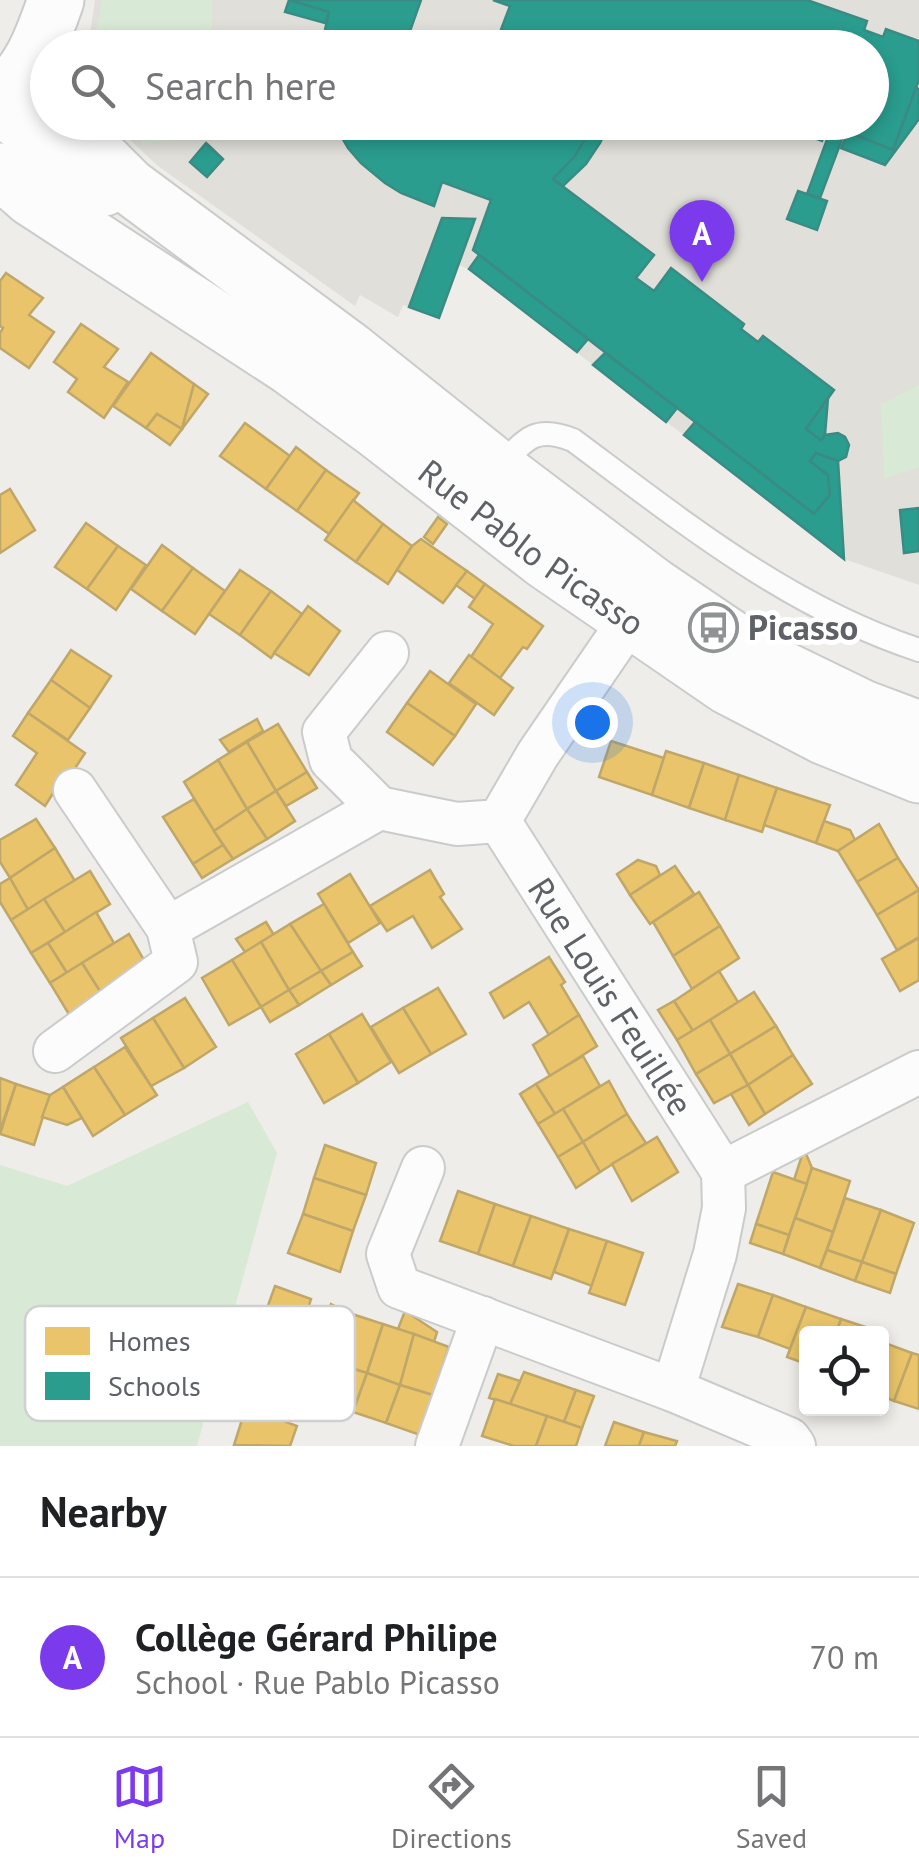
<!DOCTYPE html>
<meta charset="utf-8">
<style>
:root{--surface:#fff;--page:#f2f2f2;--text:#202124;--muted:#757577;--line:#e0e0e0;--accent:#7c3aed}
body{margin:0;font-family:"PT Sans",sans-serif;background:var(--page);color:var(--text)}
.controls{position:absolute;right:30px;bottom:30px;display:grid;overflow:hidden;border-radius:10px;box-shadow:0 5px 15px #0003}
.controls button{width:90px;height:90px;display:grid;place-items:center;padding:0;border:0;border-bottom:2px solid var(--line);background:var(--surface);color:var(--text);font:50px sans-serif}
.you{position:absolute;left:592px;top:722px;width:35px;height:35px;margin:-25px;border:8px solid #fff;border-radius:50%;background:#1a73e8;box-shadow:0 0 0 15px #1a73e833}
.badge{display:grid;place-items:center;width:65px;height:65px;border-radius:50%;background:var(--accent);color:#fff;font-size:32px;font-weight:700}
.pin{position:absolute;translate:-50% -82px;filter:drop-shadow(0 2px 5px #0008)}
.pin::after{content:'';position:absolute;top:52px;width:35px;height:30px;background:inherit;clip-path:polygon(0 0,100% 0,50% 100%)}
.list{margin:0;padding:0;list-style:none}
h2{display:flex;justify-content:space-between;align-items:center;height:130px;margin:0;padding:0 40px;font-size:42px}
h2 small{font-size:32px;font-weight:400;color:var(--muted)}
.list li{display:grid;grid-template-columns:65px 1fr auto;gap:30px;align-items:center;box-sizing:border-box;height:160px;padding:0 40px;border-top:2px solid var(--line)}
.list b{display:block;font-size:38px;white-space:nowrap}
.list p{margin:0;font-size:32px;white-space:nowrap;color:var(--muted)}
.list em{font-size:32px;font-style:normal;color:var(--muted)}
.icon{flex:none;width:55px;height:55px;fill:none;stroke:currentColor;stroke-width:2;stroke-linecap:round;stroke-linejoin:round}
.map{position:relative;flex:none;width:919px;height:1446px;overflow:hidden}
.search{position:absolute;background:var(--surface);box-shadow:0 5px 15px #0003;left:30px;right:30px;top:30px;height:110px;display:flex;align-items:center;gap:25px;box-sizing:border-box;padding:0 35px;border-radius:55px;color:var(--muted);font-size:38px}
.sheet{height:290px;background:var(--surface)}
nav{display:flex;justify-content:space-around;align-items:center;box-sizing:border-box;height:140px;border-top:2px solid var(--line);background:var(--surface);font-size:28px;color:var(--muted)}
nav a{display:grid;justify-items:center;gap:5px}
nav .on{color:var(--accent)}
.map>svg:first-child{display:block}
</style>
<div class="map">
<svg width="919" height="1446" viewBox="0 0 919 1446">
<rect width="100%" height="100%" fill="#eeede9"/>
<polygon fill="#e1dfd9" points="95,0 919,0 919,585 844,559 469,269 458,265 439,318 403,305 398,317 360,295 355,306 158,166 112,123 872,122 872,48 88,48"/>
<g fill="#d8e9d5">
<polygon points="102,0 212,0 212,47 94,47"/>
<polygon points="127,123 212,123 212,135 144,144"/>
<polygon points="919,385 919,467 884,479 881,404"/>
<polygon points="248,1102 277,1153 197,1446 0,1446 0,1165 67,1186"/>
</g>
<g fill="#e9c46a" stroke="#bfa769" stroke-width="2.5">
<polygon points="6,273 43,298 29,315 54,332 29,368 0,348 0,333 3,328 0,326 0,281"/>
<polygon points="81,324 118,349 104,367 128,382 104,418 68,392 77,379 54,362"/>
<polygon points="151,353 194,384 182,429 157,414 146,428 113,406"/>
<polygon points="194,384 208,394 182,429"/>
<polygon points="157,414 182,429 170,445 146,428"/>
<polygon points="245,423 290,456 266,489 220,456"/>
<polygon points="296,447 326,470 297,511 266,489"/>
<polygon points="326,470 359,493 329,534 297,511"/>
<polygon points="10,489 35,530 0,553 0,495"/>
<polygon points="353,500 383,524 356,562 325,540"/>
<polygon points="438,517 447,524 433,544 424,537"/>
<polygon points="86,523 118,546 87,589 55,567"/>
<polygon points="383,524 412,546 388,584 356,562"/>
<polygon points="421,539 467,571 443,603 397,570 412,546"/>
<polygon points="162,545 193,568 162,611 131,589"/>
<polygon points="118,546 146,565 116,610 87,589"/>
<polygon points="193,568 225,591 195,634 162,611"/>
<polygon points="240,570 271,591 240,635 209,614"/>
<polygon points="467,571 485,584 475,599 456,585"/>
<polygon points="485,584 543,626 527,649 523,647 500,678 471,657 493,624 469,607"/>
<polygon points="271,591 302,614 271,658 240,635"/>
<polygon points="308,606 340,631 309,675 274,653"/>
<polygon points="71,650 111,676 90,708 51,680"/>
<polygon points="469,655 513,688 494,715 449,683"/>
<polygon points="430,671 476,704 455,736 407,703"/>
<polygon points="51,680 90,708 68,740 28,713"/>
<polygon points="407,703 455,736 433,765 387,732"/>
<polygon points="28,713 85,753 70,776 66,773 45,806 16,785 37,753 13,736"/>
<polygon points="257,719 263,731 229,752 220,740"/>
<polygon points="278,724 307,772 276,791 247,742"/>
<polygon points="611,741 664,758 652,795 599,777"/>
<polygon points="247,742 276,791 247,809 218,760"/>
<polygon points="666,751 704,763 689,808 652,795"/>
<polygon points="218,760 247,809 214,831 184,782"/>
<polygon points="704,763 739,775 725,820 689,808"/>
<polygon points="307,772 317,788 286,806 276,791"/>
<polygon points="739,775 777,788 762,832 725,820"/>
<polygon points="777,788 830,805 816,843 764,825"/>
<polygon points="276,791 295,821 267,839 247,809"/>
<polygon points="194,799 223,845 193,864 163,817"/>
<polygon points="247,809 267,839 233,859 214,831"/>
<polygon points="36,819 55,848 10,878 0,862 0,840"/>
<polygon points="824,821 850,830 855,840 838,851 816,843"/>
<polygon points="879,824 898,858 857,882 838,851"/>
<polygon points="223,845 233,859 202,878 193,864"/>
<polygon points="55,848 75,881 28,910 10,878"/>
<polygon points="898,858 919,890 877,915 857,882"/>
<polygon points="638,860 656,866 660,875 630,895 617,874"/>
<polygon points="675,866 694,894 650,924 630,895"/>
<polygon points="430,870 444,894 440,897 462,929 432,948 413,916 387,931 370,906"/>
<polygon points="90,871 110,904 65,932 44,899"/>
<polygon points="350,874 380,923 348,943 318,894"/>
<polygon points="10,878 28,910 11,920 0,902 0,884"/>
<polygon points="919,890 919,937 897,950 877,915"/>
<polygon points="699,892 720,926 673,956 653,922"/>
<polygon points="44,899 65,932 31,953 11,920"/>
<polygon points="324,904 353,952 321,971 290,924"/>
<polygon points="96,912 114,943 67,973 48,943"/>
<polygon points="266,922 274,935 245,952 236,939"/>
<polygon points="290,924 321,971 289,990 261,942"/>
<polygon points="720,926 739,958 692,989 673,956"/>
<polygon points="129,934 148,967 103,996 82,963"/>
<polygon points="919,938 919,980 900,991 882,959"/>
<polygon points="261,942 289,990 261,1007 232,960"/>
<polygon points="48,943 67,973 50,983 31,953"/>
<polygon points="353,952 362,966 331,985 321,971"/>
<polygon points="549,957 565,982 561,985 579,1015 549,1035 529,1002 504,1018 490,993"/>
<polygon points="232,960 261,1007 229,1025 202,978"/>
<polygon points="82,963 103,996 70,1016 50,983"/>
<polygon points="321,971 331,985 299,1005 289,990"/>
<polygon points="719,971 738,1002 693,1031 674,1001"/>
<polygon points="438,988 466,1034 431,1054 403,1008"/>
<polygon points="289,990 299,1005 270,1022 261,1007"/>
<polygon points="754,992 776,1026 730,1054 710,1020"/>
<polygon points="185,998 216,1047 184,1068 153,1018"/>
<polygon points="674,1001 693,1031 677,1040 658,1010"/>
<polygon points="403,1008 431,1054 399,1073 371,1027"/>
<polygon points="362,1014 391,1062 358,1083 329,1034"/>
<polygon points="579,1015 597,1046 550,1076 533,1045"/>
<polygon points="153,1018 184,1068 151,1086 121,1038"/>
<polygon points="710,1020 730,1054 696,1074 677,1040"/>
<polygon points="776,1026 793,1055 748,1085 730,1054"/>
<polygon points="329,1034 358,1083 324,1103 296,1054"/>
<polygon points="125,1047 157,1095 125,1115 94,1067"/>
<polygon points="730,1054 748,1085 714,1103 696,1074"/>
<polygon points="793,1055 812,1084 765,1114 748,1085"/>
<polygon points="583,1056 600,1086 555,1114 536,1084"/>
<polygon points="94,1067 125,1115 93,1136 63,1087"/>
<polygon points="0,1078 16,1084 0,1131"/>
<polygon points="609,1081 627,1114 583,1142 563,1109"/>
<polygon points="16,1084 50,1095 34,1145 0,1134"/>
<polygon points="536,1084 555,1114 538,1124 520,1094"/>
<polygon points="748,1085 765,1114 749,1125 731,1094"/>
<polygon points="63,1087 82,1118 67,1125 42,1117 50,1095"/>
<polygon points="563,1109 583,1142 558,1157 538,1124"/>
<polygon points="627,1114 646,1143 600,1172 583,1142"/>
<polygon points="657,1137 678,1172 632,1201 612,1164"/>
<polygon points="583,1142 600,1172 576,1188 558,1157"/>
<polygon points="325,1145 376,1163 366,1195 314,1178"/>
<polygon points="804,1149 812,1168 807,1184 794,1180"/>
<polygon points="812,1168 850,1181 833,1232 795,1218"/>
<polygon points="773,1172 807,1184 789,1235 756,1224"/>
<polygon points="314,1178 366,1195 353,1231 303,1214"/>
<polygon points="458,1191 495,1204 478,1254 440,1241"/>
<polygon points="845,1198 881,1210 862,1262 827,1250"/>
<polygon points="495,1204 531,1216 513,1266 478,1254"/>
<polygon points="881,1210 914,1223 896,1274 862,1262"/>
<polygon points="303,1214 353,1231 340,1272 288,1253"/>
<polygon points="531,1216 569,1229 551,1279 513,1266"/>
<polygon points="795,1218 833,1232 820,1268 783,1254"/>
<polygon points="756,1224 789,1235 783,1254 750,1243"/>
<polygon points="569,1229 607,1241 592,1286 554,1272"/>
<polygon points="607,1241 643,1253 625,1305 589,1293"/>
<polygon points="827,1250 862,1262 855,1281 820,1268"/>
<polygon points="862,1262 896,1274 890,1293 855,1281"/>
<polygon points="738,1284 773,1295 758,1337 722,1327"/>
<polygon points="275,1286 311,1299 296,1348 257,1336"/>
<polygon points="773,1295 806,1307 790,1349 758,1337"/>
<polygon points="331,1304 346,1312 340,1329 324,1323"/>
<polygon points="806,1307 841,1319 836,1334 806,1334 806,1364 787,1357"/>
<polygon points="405,1311 437,1332 434,1342 398,1329"/>
<polygon points="346,1312 383,1324 367,1373 328,1361"/>
<polygon points="841,1319 881,1332 880,1334 836,1334"/>
<polygon points="383,1324 414,1334 400,1385 367,1373"/>
<polygon points="414,1334 449,1347 433,1395 400,1385"/>
<polygon points="882,1342 912,1353 894,1401 882,1396"/>
<polygon points="912,1353 919,1355 919,1409 894,1401"/>
<polygon points="328,1361 367,1373 353,1412 316,1399"/>
<polygon points="524,1372 576,1390 564,1422 510,1404"/>
<polygon points="367,1373 400,1385 386,1423 353,1412"/>
<polygon points="498,1374 520,1381 510,1404 489,1398"/>
<polygon points="400,1385 433,1395 420,1435 386,1423"/>
<polygon points="576,1390 594,1396 582,1428 564,1422"/>
<polygon points="495,1399 547,1416 536,1446 514,1446 482,1436"/>
<polygon points="246,1407 297,1426 290,1446 234,1445"/>
<polygon points="547,1416 582,1428 576,1446 536,1446"/>
<polygon points="614,1422 644,1432 639,1446 605,1446"/>
<polygon points="644,1432 677,1441 675,1446 639,1446"/>
</g>
<g fill="#2a9d8f" stroke="#3a8b83" stroke-width="2.5">
<polygon points="289,0 421,0 404,48 321,48 329,12"/>
<polygon points="289,0 329,12 325,23 285,12"/>
<polygon points="493,0 807,0 867,21 864,30 883,37 886,29 919,41 919,80 893,150 848,132 851,122 872,122 872,48 626,48 620,45 619,48 494,48 510,6"/>
<polygon points="916,88 919,89 919,119 885,165 841,148 848,132 893,150"/>
<polygon points="333,122 462,122 462,133 466,122 595,122 575,156 553,179 654,255 636,278 654,291 671,268 744,324 741,329 758,342 763,336 834,390 806,429 821,440 825,435 838,433 845,437 849,445 846,457 838,461 816,453 810,461 828,475 830,495 814,514 473,250 491,200 442,182 434,206 401,193 385,183 361,163 348,148"/>
<polygon points="595,122 610,122 600,143 586,164 563,186 553,179 575,156"/>
<polygon points="771,122 818,122 827,126 822,141"/>
<polygon points="828,122 851,122 848,132 845,131 820,198 807,194 832,126 827,126"/>
<polygon points="206,143 223,159 207,177 190,162"/>
<polygon points="798,191 827,201 817,230 787,219"/>
<polygon points="442,218 475,219 439,318 409,307"/>
<polygon points="479,255 588,339 577,352 469,269"/>
<polygon points="605,353 677,408 666,422 593,365"/>
<polygon points="828,398 825,435 821,440 806,429"/>
<polygon points="695,422 814,514 830,495 828,475 810,461 816,453 838,461 844,559 684,435"/>
<polygon points="919,508 919,551 904,553 900,510"/>
</g>
<g fill="none" stroke-linecap="round" stroke-linejoin="round">
<defs>
<path id="service" d="M499 469C524 441 533 424 573 440 682 521 788 607 919 650"/>
<g id="minor">
<polyline points="379,808 331,760 324,732 387,653"/>
<path id="s1" d="M499 821 723 1172 724 1208 715 1254 673 1390 789 1439 794 1446"/>
<polyline points="168,928 379,808 457,824 499,821 538,754 647,595"/>
<polyline points="55,1051 176,962 168,928 75,790"/>
<polyline points="423,1168 388,1254 399,1287 673,1390"/>
<polyline points="723,1172 919,1072"/>
<polyline points="437,1446 483,1318"/>
</g>
<g id="tertiary">
<path d="M0 95C31 74 44 34 56 0"/>
<path d="M0 108C37 131 68 163 104 188"/>
<polyline points="78,122 92,149 129,186 350,350 499,469 654,586 762,659 863,708 919,729"/>
<path id="s2" d="M0 171 31 198 290 367 376 430 545 561 727 686 825 737 919 775"/>
</g>
</defs>
<use href="#service" stroke="#cacbcb" stroke-width="26"/>
<use href="#minor" stroke="#cacbcb" stroke-width="46"/>
<use href="#tertiary" stroke="#cacbcb" stroke-width="59"/>
<use href="#service" stroke="#fcfcfc" stroke-width="22"/>
<use href="#minor" stroke="#fcfcfc" stroke-width="42"/>
<use href="#tertiary" stroke="#fcfcfc" stroke-width="55"/>
</g>
<defs>
<symbol id="bus-ring" viewBox="-11 -11 22 22"><circle r="9.5" fill="#fff" stroke="#909394" stroke-width="1.5"/><path d="M-5-6H5V4H4V6H2V4H-2V6H-4V4H-5ZM-3.5-4V0h7V-4ZM-3.5 1.2v1.5H-2V1.2ZM2 1.2v1.5H3.5V1.2Z" fill="#909394"/></symbol>
</defs>
<g fill-rule="evenodd">
<use href="#bus-ring" x="686" y="600" width="55" height="55"/>
</g>
<g text-anchor="middle" dominant-baseline="central" stroke-width="10" stroke-linejoin="round" paint-order="stroke">
<g font-size="35" fill="#5e6267" stroke="#fff">
<text stroke="none"><textPath href="#s2" startOffset="652">Rue Pablo Picasso</textPath></text>
<text stroke="none"><textPath href="#s1" startOffset="208">Rue Louis Feuillée</textPath></text>
</g>
<g font-size="35" font-weight="bold" fill="#5e6267" stroke="#fff" text-anchor="start">
<text x="748" y="627">Picasso</text>
</g>
</g>
<rect x="25" y="1306" width="330" height="115" rx="15" fill="#fff" stroke="#cfd0d1" stroke-width="2.5"/>
<rect x="45" y="1327" width="45" height="28" fill="#e9c46a"/>
<rect x="45" y="1372" width="45" height="28" fill="#2a9d8f"/>
<g font-size="28" fill="#5e6267">
<text x="108" y="1351">Homes</text>
<text x="108" y="1396">Schools</text>
</g>
</svg>
<div class="controls">
<button><svg class="icon" aria-label="locate" viewBox="0 0 24 24"><circle cx="12" cy="12" r="6"/><path d="M12 2v4M12 18v4M2 12h4M18 12h4"/></svg></button>
</div>
<div class="you"></div>
<div class="pin badge" style="left:702px;top:282px">A</div>
<div class="search"><svg class="icon" aria-label="search" viewBox="0 0 24 24"><circle cx="10" cy="10" r="6"/><path d="M15 15l6 6"/></svg>Search here</div>
</div>
<section class="sheet">
<h2>Nearby<small></small></h2>
<ul class="list">
<li><span class="badge">A</span><div><b>Collège Gérard Philipe</b><p>School · Rue Pablo Picasso</p></div><em>70 m</em></li>
</ul>
</section>
<nav>
<a class="on"><svg class="icon" aria-label="map" viewBox="0 0 24 24"><path d="M3 6l6-2 6 2 6-2v14l-6 2-6-2-6 2zM9 4v14M15 6v14"/></svg>Map</a>
<a><svg class="icon" aria-label="directions" viewBox="0 0 24 24"><path d="M12 3l9 9-9 9-9-9zM9 14v-3h6M13 9l2 2-2 2"/></svg>Directions</a>
<a><svg class="icon" aria-label="saved" viewBox="0 0 24 24"><path d="M7 4h10v16l-5-4-5 4z"/></svg>Saved</a>
</nav>
